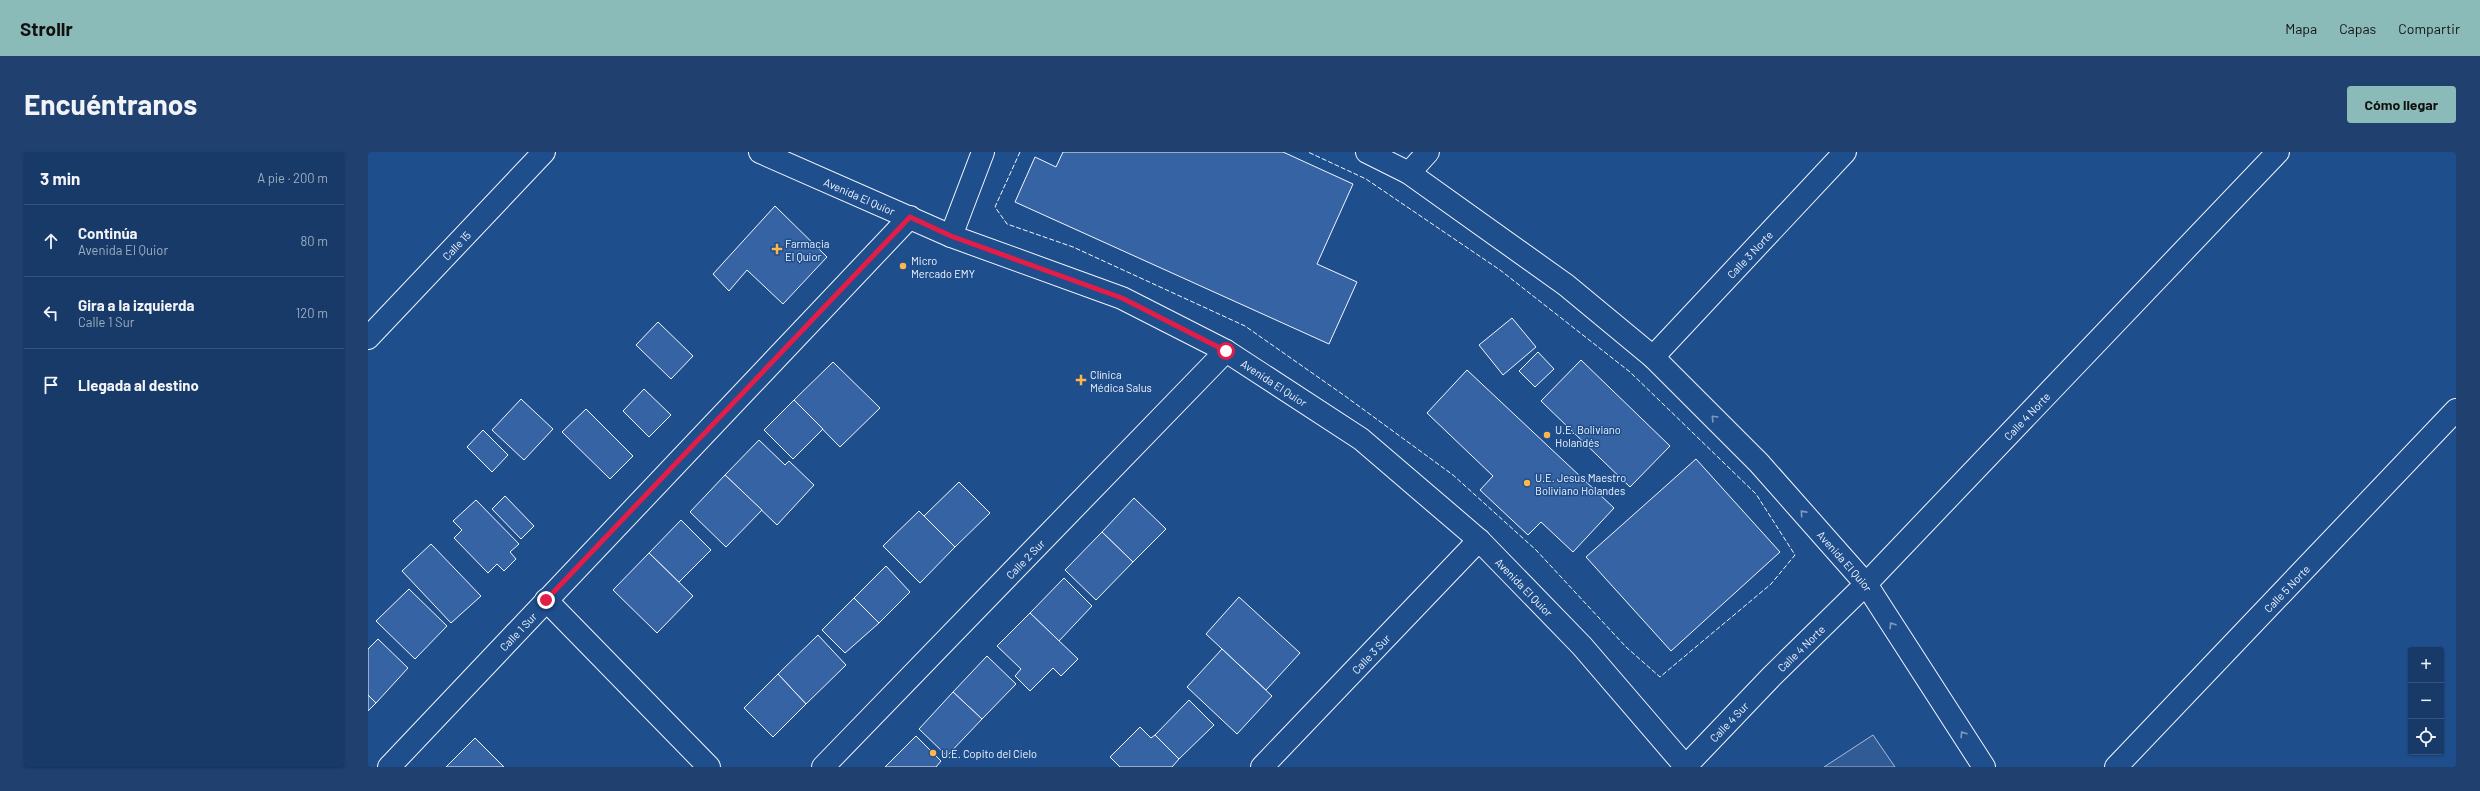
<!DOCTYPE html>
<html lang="es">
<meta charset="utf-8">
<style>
:root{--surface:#173a69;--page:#20416f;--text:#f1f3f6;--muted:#9eadc0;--line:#36547d;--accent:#8bbbb9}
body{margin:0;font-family:Barlow,sans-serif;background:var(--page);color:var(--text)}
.controls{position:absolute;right:12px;bottom:12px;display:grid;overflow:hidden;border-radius:4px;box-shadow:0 1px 3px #0004}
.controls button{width:36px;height:36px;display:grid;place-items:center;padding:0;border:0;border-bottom:1px solid var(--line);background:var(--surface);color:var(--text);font:20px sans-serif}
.stop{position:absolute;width:12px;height:12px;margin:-9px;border:3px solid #e11d48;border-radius:50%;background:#fff}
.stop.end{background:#e11d48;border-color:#fff;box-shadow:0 1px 4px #0008}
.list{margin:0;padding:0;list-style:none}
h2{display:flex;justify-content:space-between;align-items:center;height:52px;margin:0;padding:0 16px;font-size:17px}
h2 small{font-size:13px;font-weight:400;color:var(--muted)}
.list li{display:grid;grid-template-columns:26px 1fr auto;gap:12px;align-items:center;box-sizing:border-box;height:72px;padding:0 16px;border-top:1px solid var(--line)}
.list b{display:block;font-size:15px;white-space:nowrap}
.list p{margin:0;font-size:13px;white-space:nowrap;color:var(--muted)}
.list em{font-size:13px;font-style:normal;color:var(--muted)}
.icon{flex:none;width:22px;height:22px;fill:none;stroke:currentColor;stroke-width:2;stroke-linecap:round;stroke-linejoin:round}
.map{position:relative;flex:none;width:2088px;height:615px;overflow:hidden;border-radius:4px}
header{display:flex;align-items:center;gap:24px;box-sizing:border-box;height:56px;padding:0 20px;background:var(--accent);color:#111}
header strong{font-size:19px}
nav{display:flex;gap:22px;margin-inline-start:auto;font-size:14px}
.intro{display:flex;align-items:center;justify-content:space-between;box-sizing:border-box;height:96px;padding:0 24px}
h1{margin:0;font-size:28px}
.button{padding:10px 18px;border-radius:4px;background:var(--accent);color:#111;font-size:14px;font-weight:700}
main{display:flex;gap:24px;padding:0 24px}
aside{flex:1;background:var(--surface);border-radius:4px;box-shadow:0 1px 3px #0004}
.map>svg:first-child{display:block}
</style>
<header>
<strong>Strollr</strong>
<nav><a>Mapa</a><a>Capas</a><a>Compartir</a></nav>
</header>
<div class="intro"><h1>Encuéntranos</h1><a class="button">Cómo llegar</a></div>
<main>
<aside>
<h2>3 min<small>A pie · 200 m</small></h2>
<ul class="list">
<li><svg class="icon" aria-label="ahead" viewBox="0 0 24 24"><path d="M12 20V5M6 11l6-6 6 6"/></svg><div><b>Continúa</b><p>Avenida El Quior</p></div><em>80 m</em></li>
<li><svg class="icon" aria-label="left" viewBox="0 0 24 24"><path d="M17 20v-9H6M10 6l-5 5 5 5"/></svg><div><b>Gira a la izquierda</b><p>Calle 1 Sur</p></div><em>120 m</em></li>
<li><svg class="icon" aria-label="arrive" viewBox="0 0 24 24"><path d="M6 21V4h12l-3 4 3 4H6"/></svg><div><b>Llegada al destino</b></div></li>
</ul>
</aside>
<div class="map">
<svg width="2088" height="615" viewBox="0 0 2088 615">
<rect width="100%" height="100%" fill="#1f4e8c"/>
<polygon fill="#305b95" stroke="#a8bbd7" points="1505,583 1527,615 1456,615"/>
<g fill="#3563a3" stroke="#f2f6ff">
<polygon points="695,0 915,0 985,32 949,112 989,130 961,192 647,50 667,5 688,15"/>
<polygon points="407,54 459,105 415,152 379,118 361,139 345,122"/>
<polygon points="1144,166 1168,195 1135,223 1111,193"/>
<polygon points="290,170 325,204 303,227 268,193"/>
<polygon points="1170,200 1186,217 1167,235 1151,219"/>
<polygon points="1213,208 1302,294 1262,335 1173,249"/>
<polygon points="465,210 512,256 472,295 426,248"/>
<polygon points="1099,218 1246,356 1205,400 1173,370 1160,383 1112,338 1125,324 1059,261"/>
<polygon points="276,237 303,263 281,285 255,259"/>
<polygon points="153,247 185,277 156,308 124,278"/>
<polygon points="426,248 455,277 425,307 396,278"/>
<polygon points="218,257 265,304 242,327 194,280"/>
<polygon points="115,278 140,303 124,320 99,295"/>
<polygon points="391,288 417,313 421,309 446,333 409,373 357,323"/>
<polygon points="1328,307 1412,400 1303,499 1218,405"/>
<polygon points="357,323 394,358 358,395 322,360"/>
<polygon points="591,330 622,361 587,395 556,364"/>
<polygon points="137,344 166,374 153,387 124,357"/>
<polygon points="766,346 798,377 765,410 734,380"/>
<polygon points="108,348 151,392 142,400 148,407 136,419 129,412 120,421 86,386 94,378 85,369"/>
<polygon points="551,359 587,395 552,431 515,394"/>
<polygon points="313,368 343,398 311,430 281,401"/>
<polygon points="734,380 765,410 728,448 697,418"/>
<polygon points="63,392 113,444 83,471 34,419"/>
<polygon points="281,401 325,444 289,481 245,438"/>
<polygon points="518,414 542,440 511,471 486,446"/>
<polygon points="696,426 724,454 691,489 662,461"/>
<polygon points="41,437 79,474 47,507 8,469"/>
<polygon points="871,445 932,501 898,538 838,482"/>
<polygon points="486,446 511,471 477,501 454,478"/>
<polygon points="662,461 710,507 693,524 685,516 662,539 647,524 653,517 629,494"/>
<polygon points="450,483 478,513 438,552 410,522"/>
<polygon points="10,487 40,516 8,551 0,543 0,497"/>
<polygon points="854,497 904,544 869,582 819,535"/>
<polygon points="619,504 648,532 614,567 585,540"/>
<polygon points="410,522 438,552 405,585 376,556"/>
<polygon points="585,540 614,567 579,604 551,577"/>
<polygon points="0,543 8,551 0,559"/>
<polygon points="821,548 846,573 811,607 787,583"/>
<polygon points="772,575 783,586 787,583 811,607 804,615 752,615 742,605"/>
<polygon points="548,584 573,609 568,615 517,615"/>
<polygon points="107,586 136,615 78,615"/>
</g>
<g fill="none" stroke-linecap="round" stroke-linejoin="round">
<defs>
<g id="street">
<polyline points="1041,21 1060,0"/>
<polyline points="583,84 615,0"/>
<path id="s1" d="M0 186 176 0"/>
<path id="s2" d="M1285 205 1477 0"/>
<polyline points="178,448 341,615"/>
<path id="s3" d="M21 615 542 65"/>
<path id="s4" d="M455 615 858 199"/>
<path id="s5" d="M894 615 1111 388"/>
<path id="s6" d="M1317 615 1404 524 1498 432 1910 0"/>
<path id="s7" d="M1748 615 2088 258"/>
</g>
<g id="secondary">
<path id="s8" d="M392 0 583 84 754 146 858 199 993 287 1111 388 1214 494 1318 615"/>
<path id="s9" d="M999 0 1041 21 1198 133 1285 205 1391 311 1498 432 1616 615"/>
</g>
</defs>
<use href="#street" stroke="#f2f6ff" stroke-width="24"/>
<use href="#secondary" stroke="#f2f6ff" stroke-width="24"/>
<use href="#street" stroke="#1f4e8c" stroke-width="22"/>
<use href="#secondary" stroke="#1f4e8c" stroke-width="22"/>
<polyline stroke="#f2f6ff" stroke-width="1" stroke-dasharray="5 2" stroke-linecap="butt" points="652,0 627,55 639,72 705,95 877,174 977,244 1085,323 1168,398 1258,495 1292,525 1403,432 1427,403 1388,342 1262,220 1132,118 998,27 940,0"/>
</g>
<defs><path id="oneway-chevron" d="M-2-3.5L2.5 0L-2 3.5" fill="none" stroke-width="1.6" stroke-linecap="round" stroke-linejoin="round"/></defs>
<g stroke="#7e9ac0">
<use href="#oneway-chevron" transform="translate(1346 266) rotate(-135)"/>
<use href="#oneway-chevron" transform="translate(1435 361) rotate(-132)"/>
<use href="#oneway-chevron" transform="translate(1524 473) rotate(-123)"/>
<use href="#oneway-chevron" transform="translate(1595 582) rotate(-123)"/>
</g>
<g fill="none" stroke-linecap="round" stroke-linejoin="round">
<polyline stroke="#e11d48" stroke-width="5" points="178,448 542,65 583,84 754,146 858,199"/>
</g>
<g fill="#ffb74d" stroke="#1f4e8c" stroke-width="1.5">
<path d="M407 91h4v4h4v4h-4v4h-4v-4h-4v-4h4z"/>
<circle cx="535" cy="114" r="4"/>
<path d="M711 222h4v4h4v4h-4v4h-4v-4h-4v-4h4z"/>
<circle cx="1179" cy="283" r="4"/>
<circle cx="1159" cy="331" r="4"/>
<circle cx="565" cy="601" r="4"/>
</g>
<g text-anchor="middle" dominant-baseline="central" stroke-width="3" stroke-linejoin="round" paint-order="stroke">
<g font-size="11" fill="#f2f6ff" stroke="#1f4e8c">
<text stroke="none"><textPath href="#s8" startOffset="109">Avenida El Quior</textPath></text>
<text stroke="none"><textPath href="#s1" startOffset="128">Calle 15</textPath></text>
<text stroke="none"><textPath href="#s2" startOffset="141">Calle 3 Norte</textPath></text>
<text stroke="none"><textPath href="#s8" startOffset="565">Avenida El Quior</textPath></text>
<text stroke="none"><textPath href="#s6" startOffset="490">Calle 4 Norte</textPath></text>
<text stroke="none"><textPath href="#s4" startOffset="290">Calle 2 Sur</textPath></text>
<text stroke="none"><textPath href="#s9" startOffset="633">Avenida El Quior</textPath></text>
<text stroke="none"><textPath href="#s8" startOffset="889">Avenida El Quior</textPath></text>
<text stroke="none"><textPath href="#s7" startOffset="247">Calle 5 Norte</textPath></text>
<text stroke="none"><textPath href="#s3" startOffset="187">Calle 1 Sur</textPath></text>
<text stroke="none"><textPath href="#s6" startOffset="166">Calle 4 Norte</textPath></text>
<text stroke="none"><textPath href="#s5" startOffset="157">Calle 3 Sur</textPath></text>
<text stroke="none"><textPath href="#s6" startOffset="63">Calle 4 Sur</textPath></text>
</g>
<g font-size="11" fill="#f2f6ff" stroke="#1f4e8c" text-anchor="start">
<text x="417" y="91">Farmacia<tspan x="417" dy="13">El Quior</tspan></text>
<text x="543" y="108">Micro<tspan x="543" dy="13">Mercado EMY</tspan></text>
<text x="722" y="222">Clínica<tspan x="722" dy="13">Médica Salus</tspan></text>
<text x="1187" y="277">U.E. Boliviano<tspan x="1187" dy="13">Holandés</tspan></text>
<text x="1167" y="325">U.E. Jesus Maestro<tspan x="1167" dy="13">Boliviano Holandes</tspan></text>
<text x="573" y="601">U.E. Copito del Cielo</text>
</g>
</g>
</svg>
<div class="controls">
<button>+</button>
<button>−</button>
<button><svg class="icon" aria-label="locate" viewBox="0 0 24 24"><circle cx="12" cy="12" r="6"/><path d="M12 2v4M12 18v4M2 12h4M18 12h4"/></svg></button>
</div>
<div class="stop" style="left:858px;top:199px"></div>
<div class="stop end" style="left:178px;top:448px"></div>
</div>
</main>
